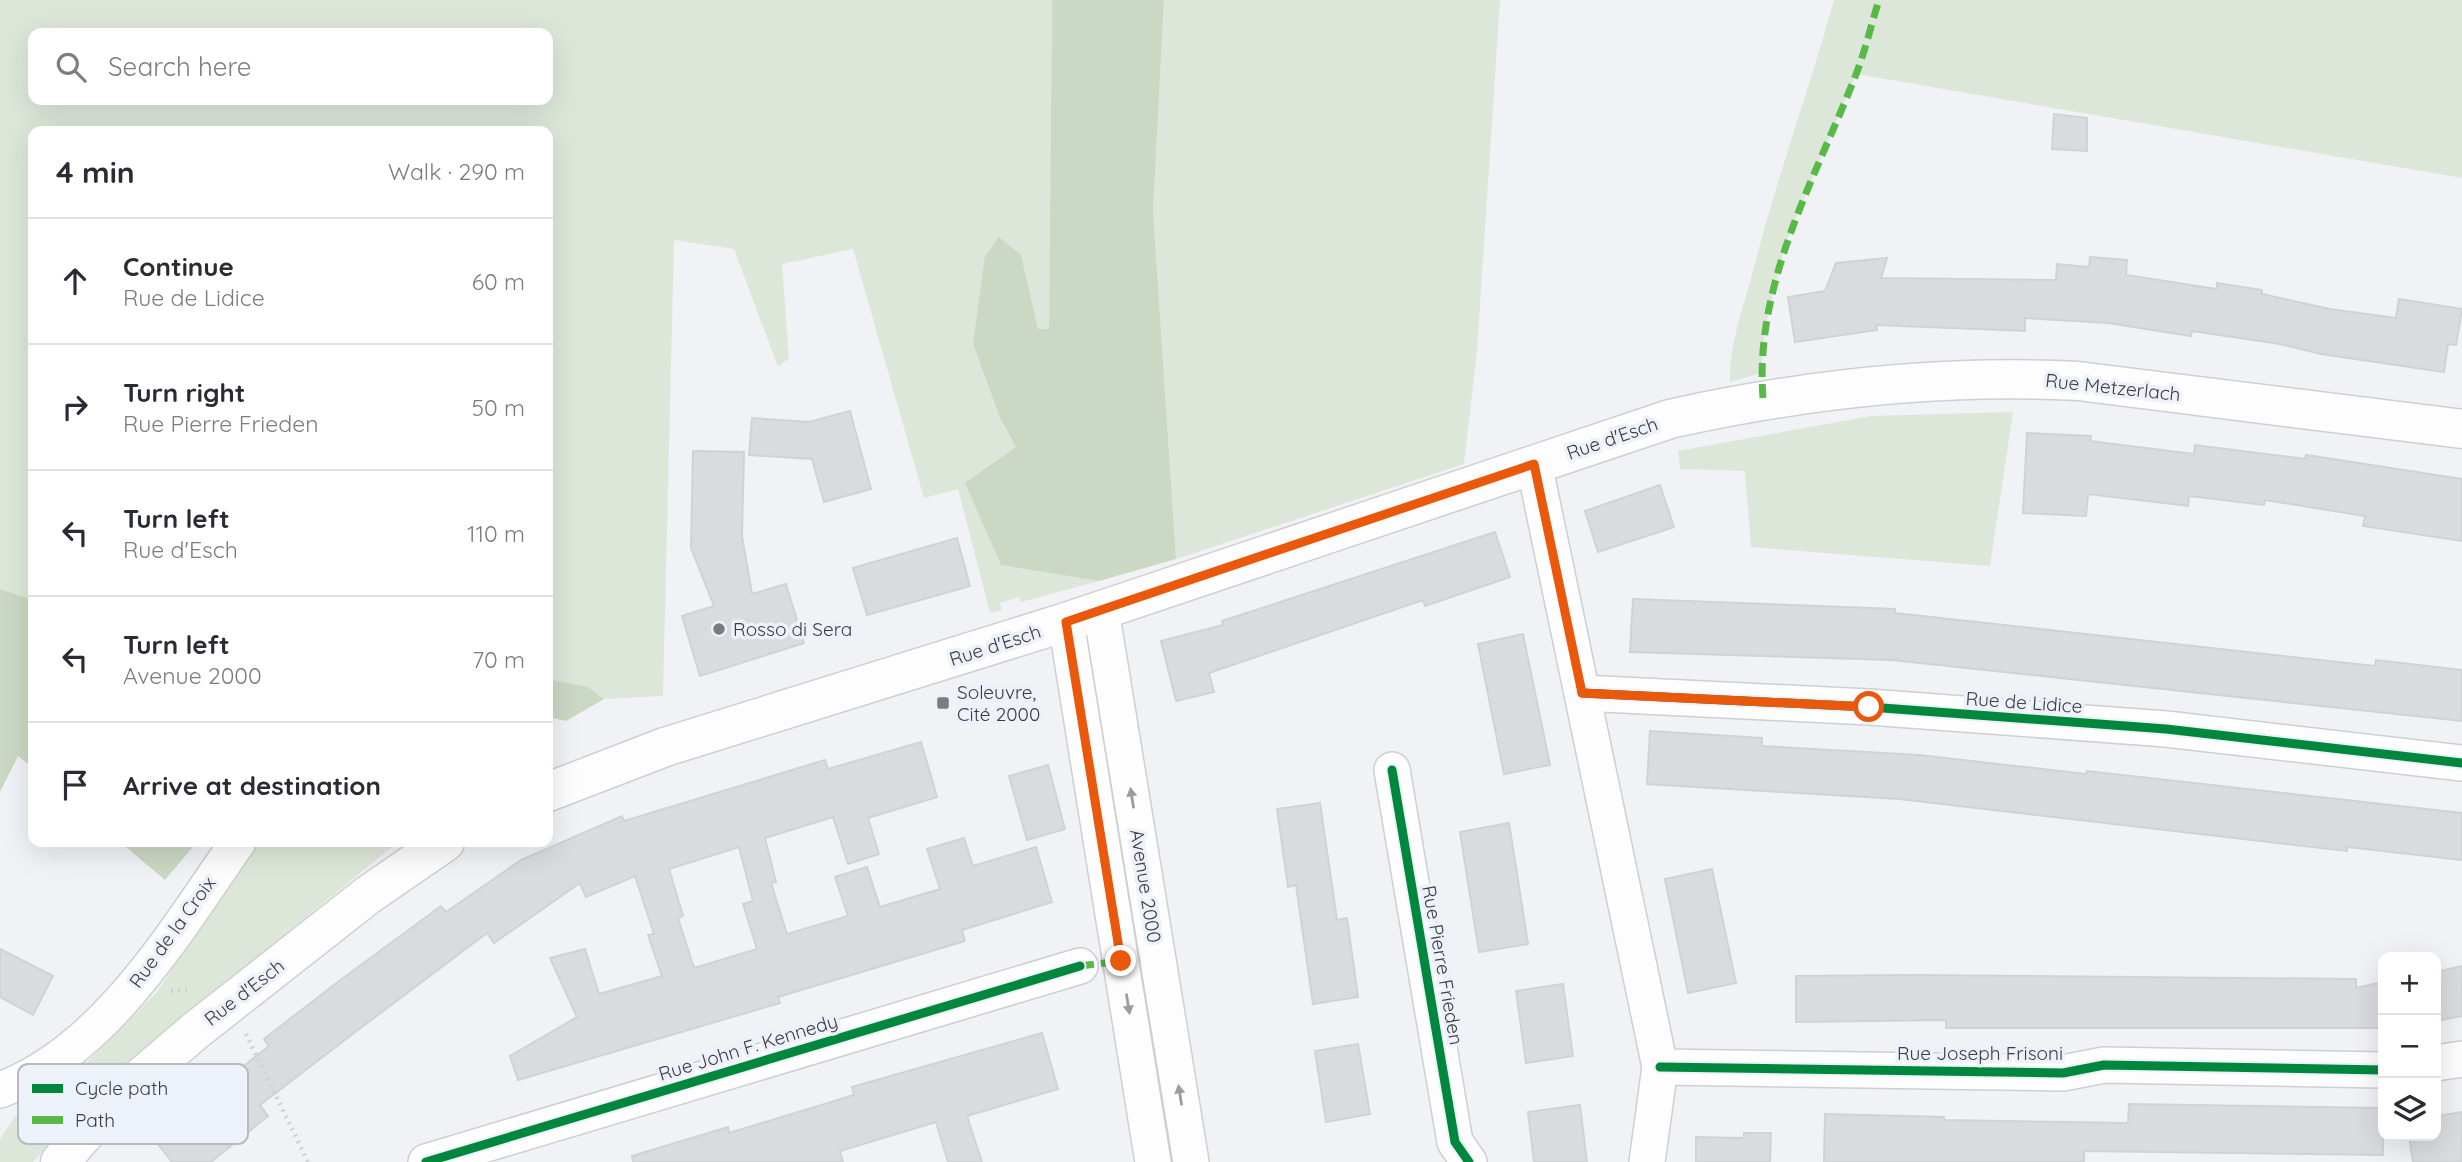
<!DOCTYPE html>
<meta charset="utf-8">
<style>
:root{--surface:#fff;--page:#f2f2f3;--text:#2b2b33;--muted:#7c7c81;--line:#e1e1e2}
body{margin:0;font-family:Quicksand,sans-serif;background:var(--page);color:var(--text)}
.controls{position:absolute;right:21px;bottom:21px;display:grid;overflow:hidden;border-radius:14px;box-shadow:0 7px 28px #0002}
.controls button{width:63px;height:63px;display:grid;place-items:center;padding:0;border:0;border-bottom:2px solid var(--line);background:var(--surface);color:var(--text);font:35px sans-serif}
.stop{position:absolute;width:21px;height:21px;margin:-16px;border:5px solid #ea580c;border-radius:50%;background:#fff}
.stop.end{background:#ea580c;border-color:#fff;box-shadow:0 2px 7px #0008}
.list{margin:0;padding:0;list-style:none}
h2{display:flex;justify-content:space-between;align-items:center;height:91px;margin:0;padding:0 28px;font-size:30px}
h2 small{font-size:23px;font-weight:400;color:var(--muted)}
.list li{display:grid;grid-template-columns:46px 1fr auto;gap:21px;align-items:center;box-sizing:border-box;height:126px;padding:0 28px;border-top:2px solid var(--line)}
.list b{display:block;font-size:26px;white-space:nowrap}
.list p{margin:0;font-size:23px;white-space:nowrap;color:var(--muted)}
.list em{font-size:23px;font-style:normal;color:var(--muted)}
.icon{flex:none;width:38px;height:38px;fill:none;stroke:currentColor;stroke-width:2;stroke-linecap:round;stroke-linejoin:round}
.map{position:relative;flex:none;width:2462px;height:1162px;overflow:hidden}
.search{position:absolute;background:var(--surface);box-shadow:0 7px 28px #0002;left:28px;top:28px;width:525px;height:77px;display:flex;align-items:center;gap:18px;box-sizing:border-box;padding:0 24px;border-radius:14px;color:var(--muted);font-size:26px}
.panel{position:absolute;background:var(--surface);box-shadow:0 7px 28px #0002;left:28px;top:126px;width:525px;height:721px;border-radius:14px}
.map>svg:first-child{display:block}
</style>
<div class="map">
<svg width="2462" height="1162" viewBox="0 0 2462 1162">
<rect width="100%" height="100%" fill="#f0f2f6"/>
<g fill="#dde7d9" fill-rule="evenodd">
<path d="M0 0H1052L1049 329 1038 330 1021 255 973 344 1000 418 1016 447 1001 565 1099 581 1021 602 1019 597 1000 603 1002 610 990 613 958 489 924 498 853 249 782 264 789 358 778 367 734 249 674 240 663 696 604 699 588 687 548 679V131H33V600L0 589ZM33 33H548V100H33Z"/>
<polygon points="1164,0 1500,0 1477,350 1464,464 1176,559 1153,210"/>
<path d="M1834 0H2462V178L1856 74 1785 245 1765 329 1761 373 1730 382C1729 346 1742 312 1751 278 1775 184 1808 93 1834 0Z"/>
<polygon points="2013,412 1990,566 1751,547 1745,471 1680,469 1678,451 1871,416"/>
<polygon points="256,842 398,842 97,1088 33,1162 0,1162 0,1139 28,1098 80,1069 157,992"/>
</g>
<g fill="#cbd8c3">
<polygon points="1052,0 1164,0 1153,210 1176,559 1099,581 1001,565 965,483 1016,447 1000,418 973,344 985,256 999,237 1021,255 1038,329 1049,329"/>
<polygon points="0,589 33,600 33,768 18,756 0,792"/>
<polygon points="548,679 588,687 604,699 566,721 548,717"/>
<polygon points="120,842 197,842 165,880"/>
</g>
<g fill="#dadbde" stroke="#d1d2d6" stroke-width="2" fill-rule="evenodd">
<polygon points="2054,114 2087,118 2087,151 2052,149"/>
<polygon points="2090,257 2127,260 2126,275 2217,289 2217,283 2262,290 2262,294 2330,309 2396,318 2399,299 2462,309 2456,345 2448,344 2444,372 2321,354 2280,344 2192,331 2191,336 2108,323 2025,318 2025,331 1876,325 1877,330 1795,342 1788,297 1825,291 1836,263 1887,258 1881,278 2056,280 2057,264 2089,267"/>
<polygon points="850,411 871,489 824,502 812,459 749,455 752,418 809,422"/>
<polygon points="2027,433 2091,436 2090,441 2194,454 2195,445 2305,459 2306,455 2462,479 2462,541 2363,526 2365,516 2265,500 2264,505 2189,496 2188,506 2088,494 2086,516 2023,513"/>
<polygon points="693,451 744,452 742,536 752,594 786,584 804,643 700,676 682,616 714,606 691,548"/>
<polygon points="1660,485 1674,527 1598,552 1585,511"/>
<polygon points="1495,532 1510,577 1425,606 1423,600 1209,673 1214,692 1176,701 1161,641 1223,625 1222,621"/>
<polygon points="957,538 970,586 867,615 853,568"/>
<polygon points="1633,599 1895,609 1895,613 2375,666 2376,660 2462,670 2462,721 1892,660 1630,652"/>
<polygon points="1523,634 1550,765 1504,774 1478,644"/>
<polygon points="1650,731 1762,738 1762,746 1919,755 2086,774 2087,771 2462,813 2462,860 2347,847 2347,851 1899,799 1647,784"/>
<path d="M921 742 937 797 868 818 879 854 848 864 833 817 765 838 776 882 771 883 787 934 848 916 835 877 867 867 880 907 940 889 927 849 964 838 973 866 1036 847 1052 902 962 930 965 941 778 997 780 1003 518 1080 510 1056 577 1017 550 958 585 949 599 994 662 976 648 935 654 934 635 876 586 897 580 883 494 943 487 933 354 1033 260 1105 268 1116 211 1162H172L153 1138 269 1046 264 1039 339 981 441 906 446 912 521 860 622 816 624 821 825 760 828 769ZM739 847 753 901 743 904 757 949 694 968 678 918 683 916 669 869Z"/>
<polygon points="1048,765 1065,829 1027,840 1009,776"/>
<polygon points="1320,803 1337,920 1347,918 1358,997 1313,1004 1296,885 1288,887 1277,809"/>
<polygon points="1509,823 1528,944 1479,952 1460,832"/>
<polygon points="1712,869 1736,983 1688,993 1665,879"/>
<polygon points="0,949 53,976 33,1015 0,997"/>
<polygon points="2462,966 2462,1016 2436,1021 2436,972"/>
<polygon points="1909,975 2356,979 2356,988 2383,982 2383,1028 1946,1028 1946,1020 1796,1022 1796,976"/>
<polygon points="1563,984 1573,1056 1526,1063 1516,991"/>
<polygon points="1042,1033 1058,1089 967,1116 982,1162 948,1162 936,1122 840,1151 843,1162 633,1162 632,1156 728,1127 729,1133 854,1095 852,1087"/>
<polygon points="1358,1044 1370,1114 1326,1122 1315,1051"/>
<polygon points="2129,1104 2383,1108 2383,1155 2084,1151 2084,1162 1824,1162 1825,1114 1944,1117 1944,1120 2128,1123"/>
<polygon points="1580,1105 1587,1162 1534,1162 1528,1112"/>
<polygon points="2462,1112 2462,1162 2413,1162 2409,1136 2436,1136 2436,1116"/>
<polygon points="1744,1133 1771,1133 1770,1162 1696,1162 1696,1137 1744,1138"/>
</g>
<g fill="none" stroke-linecap="round" stroke-linejoin="round">
<defs>
<g id="minor">
<polyline points="1534,464 1660,1067 1647,1162"/>
<polyline points="1101,610 1191,1162"/>
<polyline points="1066,622 1153,1162"/>
<polyline points="1582,693 1869,707 2166,729 2462,763"/>
<polyline points="1392,770 1455,1142 1469,1162"/>
<polyline points="2436,1063 2462,1059"/>
<polyline points="1660,1067 2063,1073 2104,1065 2383,1070"/>
<path d="M0 1090C106 1051 176 930 238 842"/>
<polyline points="426,1162 1080,966"/>
</g>
<g id="major">
<path d="M548 792 665 747 1066 622 1670 419C1805 389 1940 374 2078 381L2462 429"/>
<polyline points="60,1162 111,1103 195,1031 368,895 445,842"/>
</g>
</defs>
<use href="#minor" stroke="#cecfd2" stroke-width="38"/>
<use href="#major" stroke="#cecfd2" stroke-width="41"/>
<g stroke="#d0d1d3" stroke-width="4.5" stroke-dasharray="2 5" stroke-linecap="butt">
<polyline points="171,991 191,989"/>
<polyline points="246,1034 308,1162"/>
</g>
<use href="#minor" stroke="#fdfdfe" stroke-width="35"/>
<use href="#major" stroke="#fdfdfe" stroke-width="38"/>
<g stroke="#58b947" stroke-width="7" stroke-dasharray="14 7" stroke-linecap="butt">
<path d="M1763 398C1754 284 1815 179 1855 77 1865 52 1871 25 1879 0"/>
<polyline points="1080,966 1121,961"/>
</g>
<defs>
<g id="cycleway">
<polyline points="1582,693 1869,707 2166,729 2462,763"/>
<polyline points="1392,770 1455,1142 1469,1162"/>
<polyline points="1660,1067 2063,1073 2104,1065 2383,1070"/>
<polyline points="426,1162 1080,966"/>
</g>
</defs>
<use href="#cycleway" stroke="#edf1f9" stroke-width="13"/>
<use href="#cycleway" stroke="#00873e" stroke-width="9"/>
</g>
<defs><path id="oneway-solid" d="M-6-.8H1V-3.2L6.5 0L1 3.2V.8H-6Z" transform="scale(1.75)"/></defs>
<g fill="#9c9c9e">
<use href="#oneway-solid" transform="translate(1132 798) rotate(-99)"/>
<use href="#oneway-solid" transform="translate(1128 1004) rotate(81)"/>
<use href="#oneway-solid" transform="translate(1180 1095) rotate(-99)"/>
</g>
<g fill="none" stroke-linecap="round" stroke-linejoin="round">
<polyline stroke="#ea580c" stroke-width="9" points="1121,961 1066,622 1101,610 1534,464 1582,693 1869,707"/>
</g>
<g fill="#7a7c7e" stroke="#edf1f9" stroke-width="2.5">
<circle cx="719" cy="629" r="7"/>
<rect x="936" y="696" width="14" height="14" rx="3.5"/>
</g>
<g text-anchor="middle" dominant-baseline="central" stroke-width="7" stroke-linejoin="round" paint-order="stroke">
<g font-size="19" fill="#3a3c3e" stroke="#edf1f9">
<text transform="translate(2113 387) rotate(6)">Rue Metzerlach</text>
<text transform="translate(1612 438) rotate(-19)">Rue d'Esch</text>
<text transform="translate(995 645) rotate(-18)">Rue d'Esch</text>
<text transform="translate(2024 702) rotate(4)">Rue de Lidice</text>
<text transform="translate(1146 886) rotate(81)">Avenue 2000</text>
<text transform="translate(172 932) rotate(-54)">Rue de la Croix</text>
<text transform="translate(1443 965) rotate(80)">Rue Pierre Frieden</text>
<text transform="translate(244 992) rotate(-38)">Rue d'Esch</text>
<text transform="translate(748 1047) rotate(-17)">Rue John F. Kennedy</text>
<text x="1980" y="1053">Rue Joseph Frisoni</text>
</g>
<g font-size="19" fill="#3a3c3e" stroke="#edf1f9" text-anchor="start">
<text x="733" y="629">Rosso di Sera</text>
<text x="957" y="692">Soleuvre,<tspan x="957" dy="22">Cité 2000</tspan></text>
</g>
</g>
<rect x="18" y="1064" width="230" height="80" rx="10" fill="#edf1f9" stroke="#b7bbc1" stroke-width="2"/>
<rect x="32" y="1084" width="31" height="9" fill="#00873e"/>
<rect x="32" y="1116" width="31" height="8" fill="#58b947"/>
<g font-size="19" fill="#3a3c3e">
<text x="75" y="1095">Cycle path</text>
<text x="75" y="1127">Path</text>
</g>
</svg>
<div class="controls">
<button>+</button>
<button>−</button>
<button><svg class="icon" aria-label="layers" viewBox="0 0 24 24"><path d="M12 4l9 5-9 5-9-5zM3 14l9 5 9-5"/></svg></button>
</div>
<div class="stop" style="left:1869px;top:707px"></div>
<div class="stop end" style="left:1121px;top:961px"></div>
<div class="search"><svg class="icon" aria-label="search" viewBox="0 0 24 24"><circle cx="10" cy="10" r="6"/><path d="M15 15l6 6"/></svg>Search here</div>
<section class="panel">
<h2>4 min<small>Walk · 290 m</small></h2>
<ul class="list">
<li><svg class="icon" aria-label="ahead" viewBox="0 0 24 24"><path d="M12 20V5M6 11l6-6 6 6"/></svg><div><b>Continue</b><p>Rue de Lidice</p></div><em>60 m</em></li>
<li><svg class="icon" aria-label="right" viewBox="0 0 24 24"><path d="M7 20v-9h11M14 6l5 5-5 5"/></svg><div><b>Turn right</b><p>Rue Pierre Frieden</p></div><em>50 m</em></li>
<li><svg class="icon" aria-label="left" viewBox="0 0 24 24"><path d="M17 20v-9H6M10 6l-5 5 5 5"/></svg><div><b>Turn left</b><p>Rue d'Esch</p></div><em>110 m</em></li>
<li><svg class="icon" aria-label="left" viewBox="0 0 24 24"><path d="M17 20v-9H6M10 6l-5 5 5 5"/></svg><div><b>Turn left</b><p>Avenue 2000</p></div><em>70 m</em></li>
<li><svg class="icon" aria-label="arrive" viewBox="0 0 24 24"><path d="M6 21V4h12l-3 4 3 4H6"/></svg><div><b>Arrive at destination</b></div></li>
</ul>
</section>
</div>
